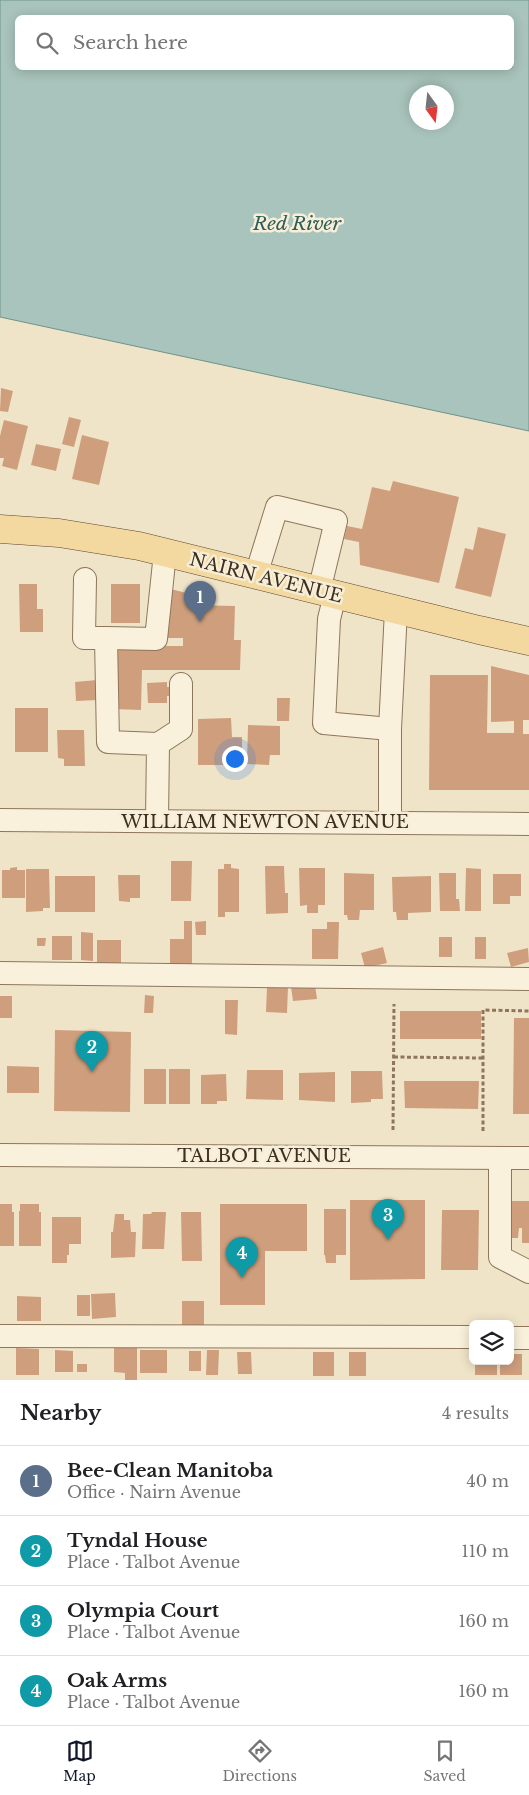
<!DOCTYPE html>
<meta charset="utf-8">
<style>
:root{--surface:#fff;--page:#f2f2f2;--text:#202124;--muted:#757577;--line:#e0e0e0;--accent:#111827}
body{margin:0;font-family:"Libre Baskerville",serif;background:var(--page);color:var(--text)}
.controls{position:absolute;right:15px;bottom:15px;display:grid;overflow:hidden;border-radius:8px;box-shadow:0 2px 12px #0003}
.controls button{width:45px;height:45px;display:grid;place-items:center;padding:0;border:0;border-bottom:1px solid var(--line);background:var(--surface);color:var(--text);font:25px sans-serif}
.compass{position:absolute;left:409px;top:85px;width:45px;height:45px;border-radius:50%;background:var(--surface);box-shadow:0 2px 12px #0003;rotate:165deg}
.you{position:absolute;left:234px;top:758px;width:18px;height:18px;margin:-12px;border:4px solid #fff;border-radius:50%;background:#1a73e8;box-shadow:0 0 0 8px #1a73e833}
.badge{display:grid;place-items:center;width:32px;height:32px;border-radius:50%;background:var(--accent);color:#fff;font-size:16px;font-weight:700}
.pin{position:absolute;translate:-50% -41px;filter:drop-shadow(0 1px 2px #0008)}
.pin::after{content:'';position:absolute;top:26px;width:18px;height:15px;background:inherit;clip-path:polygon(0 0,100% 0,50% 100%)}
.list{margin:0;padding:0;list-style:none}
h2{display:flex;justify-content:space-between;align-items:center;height:65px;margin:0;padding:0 20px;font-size:21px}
h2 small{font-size:16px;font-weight:400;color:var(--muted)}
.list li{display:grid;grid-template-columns:32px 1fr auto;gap:15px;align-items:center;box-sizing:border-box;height:70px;padding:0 20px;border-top:1px solid var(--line)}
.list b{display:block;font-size:19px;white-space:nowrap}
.list p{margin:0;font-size:16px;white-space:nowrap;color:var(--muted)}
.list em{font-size:16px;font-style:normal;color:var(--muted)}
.icon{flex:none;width:28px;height:28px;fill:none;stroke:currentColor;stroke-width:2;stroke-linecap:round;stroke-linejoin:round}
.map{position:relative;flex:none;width:529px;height:1380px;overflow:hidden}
.search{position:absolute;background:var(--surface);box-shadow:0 2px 12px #0003;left:15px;right:15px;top:15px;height:55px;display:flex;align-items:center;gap:12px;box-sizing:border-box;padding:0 18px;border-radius:8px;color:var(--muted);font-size:19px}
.sheet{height:345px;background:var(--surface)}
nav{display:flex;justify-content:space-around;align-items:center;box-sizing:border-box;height:70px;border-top:1px solid var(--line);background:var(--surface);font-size:14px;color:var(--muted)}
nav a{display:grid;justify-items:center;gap:2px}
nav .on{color:var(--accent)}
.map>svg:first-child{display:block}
</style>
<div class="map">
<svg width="529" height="1380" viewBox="0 0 529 1380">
<rect width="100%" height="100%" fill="#f0e4c8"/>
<path fill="#a9c4bc" stroke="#6f938a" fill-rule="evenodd" d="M0 0H529V431L0 317ZM18 18H512V68H18ZM416 92H446V122H416Z"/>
<g fill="#cf9f7d">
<polygon points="1,388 13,391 8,412 0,411"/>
<polygon points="69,417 81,420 74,447 62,444"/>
<polygon points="4,420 28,426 17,470 2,466 4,458 0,458 0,436"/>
<polygon points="82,435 109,442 99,485 72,479"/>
<polygon points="36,444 61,449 56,471 31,465"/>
<polygon points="393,481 459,497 439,583 360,565 359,542 344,539 347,526 362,529 372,487 390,491"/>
<polygon points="478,527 506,534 491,597 455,588 465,548 473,550"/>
<polygon points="19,584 37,584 37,609 43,609 43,632 20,632"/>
<rect x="111" y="584" width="29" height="39"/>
<polygon points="171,589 190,594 190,605 235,606 234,640 241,640 240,670 142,670 141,710 113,709 111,646 183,646 183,638 167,638"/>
<polygon points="491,666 529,675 529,720 523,720 523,734 529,734 529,790 429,790 430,675 488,675 487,733 514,733 514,721 491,722"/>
<polygon points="97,680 98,700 76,701 75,682"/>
<polygon points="167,682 167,687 171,687 171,696 167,696 167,703 148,703 147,683"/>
<polygon points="277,698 290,698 289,721 277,721"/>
<rect x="15" y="708" width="33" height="44"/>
<polygon points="231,718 232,737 242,737 242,765 198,765 198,719"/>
<polygon points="248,725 280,726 280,755 270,755 269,765 247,764"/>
<polygon points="57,730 84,730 85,766 64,766 64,759 58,758"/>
<polygon points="171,861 192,861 191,901 171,901"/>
<polygon points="224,864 231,864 231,868 239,869 239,912 225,912 225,917 218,917 218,869 224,869"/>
<polygon points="265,866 284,866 285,893 288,893 288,913 266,914"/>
<polygon points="17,867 17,870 25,870 25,898 2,898 2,870 10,870 10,868"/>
<polygon points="299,868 325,868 325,905 318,905 318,913 307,913 307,905 300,906"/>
<polygon points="466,868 481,869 481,911 465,911"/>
<polygon points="26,869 49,869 50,908 43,908 43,911 26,912"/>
<polygon points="344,873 374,874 374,910 360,910 359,920 348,920 347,915 344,915"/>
<polygon points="439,873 456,873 456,899 459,899 460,911 440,911"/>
<polygon points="493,874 521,874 521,896 510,896 510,904 493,904"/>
<polygon points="118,875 140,875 140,898 130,898 130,902 119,901"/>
<rect x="55" y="876" width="40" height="36"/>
<polygon points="431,876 431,912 408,913 408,920 397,920 396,912 393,912 392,877"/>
<polygon points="184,921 192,921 192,964 170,964 170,939 184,939"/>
<polygon points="206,921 206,935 196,935 195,922"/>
<polygon points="327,922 339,922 338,959 312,959 312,929 327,929"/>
<polygon points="81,932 93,933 93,961 81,960"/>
<rect x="52" y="936" width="20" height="24"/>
<rect x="439" y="937" width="13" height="20"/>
<rect x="475" y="937" width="11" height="22"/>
<polygon points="37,938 46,938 45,946 37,946"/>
<rect x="97" y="940" width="24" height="25"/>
<polygon points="383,947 387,963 365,968 361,953"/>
<polygon points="528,948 529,962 511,967 507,953"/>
<polygon points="315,985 317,999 293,1001 291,987"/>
<polygon points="267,987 288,987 287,1013 266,1012"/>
<polygon points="145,995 154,996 153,1013 144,1013"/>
<rect x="0" y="996" width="12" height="22"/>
<polygon points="225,1000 238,1000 237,1035 225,1034"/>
<rect x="400" y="1011" width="81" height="28"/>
<polygon points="514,1018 529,1018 529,1114 513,1114"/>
<polygon points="55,1030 131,1032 130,1112 54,1111"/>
<polygon points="7,1066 39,1067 39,1093 7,1093"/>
<rect x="144" y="1069" width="22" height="35"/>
<rect x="169" y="1069" width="21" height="35"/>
<polygon points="247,1070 283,1070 283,1100 246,1099"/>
<polygon points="351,1071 382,1071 383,1099 371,1099 371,1102 351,1103"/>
<polygon points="335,1072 335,1102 299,1100 299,1073"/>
<polygon points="226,1074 227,1101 217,1101 217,1104 201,1104 201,1075"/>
<polygon points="404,1081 479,1081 478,1109 405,1108"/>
<polygon points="350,1200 425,1200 425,1279 350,1280"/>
<polygon points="506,1201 529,1201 529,1243 522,1243 522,1228 519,1228 518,1238 505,1238"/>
<polygon points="0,1204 12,1204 12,1212 14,1212 14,1246 0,1246"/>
<polygon points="20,1204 39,1204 39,1212 41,1212 41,1246 19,1246 19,1211 20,1211"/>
<polygon points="220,1204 307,1204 307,1251 265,1251 265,1305 220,1305"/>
<polygon points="324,1209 346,1209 346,1255 336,1255 336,1263 326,1263 325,1255 324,1255"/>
<polygon points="442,1210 479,1210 478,1270 441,1270"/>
<polygon points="152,1212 166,1212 164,1249 142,1249 143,1214 151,1214"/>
<polygon points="181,1212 201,1212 202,1261 182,1261"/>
<polygon points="115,1214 124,1214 124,1220 130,1220 131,1232 136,1232 135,1257 111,1258 111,1232 113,1232"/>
<polygon points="52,1217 81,1217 81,1244 69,1244 69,1255 67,1255 67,1263 52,1263"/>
<polygon points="115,1293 116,1317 92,1319 91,1294"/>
<rect x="77" y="1295" width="13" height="21"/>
<polygon points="17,1296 41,1297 41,1321 17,1321"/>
<rect x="182" y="1301" width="22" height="25"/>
<polygon points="16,1348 39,1349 39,1375 16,1375"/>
<polygon points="114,1348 137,1348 137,1380 125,1380 125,1373 114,1372"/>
<polygon points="55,1350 73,1351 73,1372 55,1372"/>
<rect x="140" y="1350" width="27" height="23"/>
<polygon points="207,1350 219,1350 218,1375 206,1375"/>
<rect x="189" y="1351" width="12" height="20"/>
<polygon points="237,1352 251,1352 252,1374 238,1374"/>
<rect x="313" y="1352" width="21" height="24"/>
<rect x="349" y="1352" width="17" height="24"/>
<polygon points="510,1354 522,1354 522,1375 500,1375 500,1361 510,1361"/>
<rect x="475" y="1361" width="22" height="14"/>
<rect x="77" y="1364" width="10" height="8"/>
</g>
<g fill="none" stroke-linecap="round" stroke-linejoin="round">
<defs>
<g id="minor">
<polyline points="256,575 277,507 336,521 319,591"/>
<polyline points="85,579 84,638 106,638"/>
<polyline points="335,595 329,619 324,723 390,729"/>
<polyline points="158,744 181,729 181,684"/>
<polyline points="0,820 529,824"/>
<polyline points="157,821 158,744 108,742 106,638 156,639 165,553"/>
<polyline points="390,823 390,729 396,610"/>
<polyline points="0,973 529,979"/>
<polyline points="0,1155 529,1158"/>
<polyline points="500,1158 500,1257 529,1272"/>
<polyline points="0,1336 473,1337"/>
<polyline points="510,1338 529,1338"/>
</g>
<polyline id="major" points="0,529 59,533 139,546 479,630 529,641"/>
</defs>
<use href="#minor" stroke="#8d765c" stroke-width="24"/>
<use href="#major" stroke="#5b4430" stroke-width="29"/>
<g stroke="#8d765c" stroke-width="3" stroke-dasharray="4 2.5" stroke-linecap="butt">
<polyline points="394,1057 483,1058"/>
<polyline points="393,1130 394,1004"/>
<polyline points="483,1131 483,1010 529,1011"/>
</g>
<use href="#minor" stroke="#faf1dc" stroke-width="22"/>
<use href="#major" stroke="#f3d9a0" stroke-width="28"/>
</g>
<g text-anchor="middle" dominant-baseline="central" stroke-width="5" stroke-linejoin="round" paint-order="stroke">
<g font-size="18" fill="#3d2e20" stroke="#f7eed8">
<text transform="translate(266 578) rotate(14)">NAIRN AVENUE</text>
<text x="265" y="822">WILLIAM NEWTON AVENUE</text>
<text x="264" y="1156">TALBOT AVENUE</text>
</g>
<g font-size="19" font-style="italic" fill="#2f5d5a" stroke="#f7eed8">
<text x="297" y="223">Red River</text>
</g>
</g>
</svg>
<div class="controls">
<button><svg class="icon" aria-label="layers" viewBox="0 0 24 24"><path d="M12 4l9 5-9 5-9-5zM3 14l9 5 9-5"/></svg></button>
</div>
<svg class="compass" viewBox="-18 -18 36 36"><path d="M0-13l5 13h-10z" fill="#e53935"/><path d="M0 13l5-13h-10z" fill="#757577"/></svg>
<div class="you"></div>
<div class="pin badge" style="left:200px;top:622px;background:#5c6f8a">1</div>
<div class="pin badge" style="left:92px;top:1072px;background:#0f9aa8">2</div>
<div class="pin badge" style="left:388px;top:1240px;background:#0f9aa8">3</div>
<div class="pin badge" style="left:242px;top:1278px;background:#0f9aa8">4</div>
<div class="search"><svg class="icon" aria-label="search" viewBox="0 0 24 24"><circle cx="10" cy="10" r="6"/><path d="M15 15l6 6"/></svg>Search here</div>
</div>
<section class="sheet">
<h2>Nearby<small>4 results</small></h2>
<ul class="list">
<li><span class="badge" style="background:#5c6f8a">1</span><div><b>Bee-Clean Manitoba</b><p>Office · Nairn Avenue</p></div><em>40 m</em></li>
<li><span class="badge" style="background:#0f9aa8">2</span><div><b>Tyndal House</b><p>Place · Talbot Avenue</p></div><em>110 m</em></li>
<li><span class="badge" style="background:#0f9aa8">3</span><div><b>Olympia Court</b><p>Place · Talbot Avenue</p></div><em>160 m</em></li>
<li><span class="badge" style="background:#0f9aa8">4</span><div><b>Oak Arms</b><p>Place · Talbot Avenue</p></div><em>160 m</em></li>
</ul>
</section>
<nav>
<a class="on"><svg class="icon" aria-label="map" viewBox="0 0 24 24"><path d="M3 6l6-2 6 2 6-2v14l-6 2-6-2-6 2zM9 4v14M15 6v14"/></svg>Map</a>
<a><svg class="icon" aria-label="directions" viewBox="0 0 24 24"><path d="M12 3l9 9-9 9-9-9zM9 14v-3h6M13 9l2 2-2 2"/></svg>Directions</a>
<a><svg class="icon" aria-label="saved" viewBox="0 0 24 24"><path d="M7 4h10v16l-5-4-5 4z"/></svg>Saved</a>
</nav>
